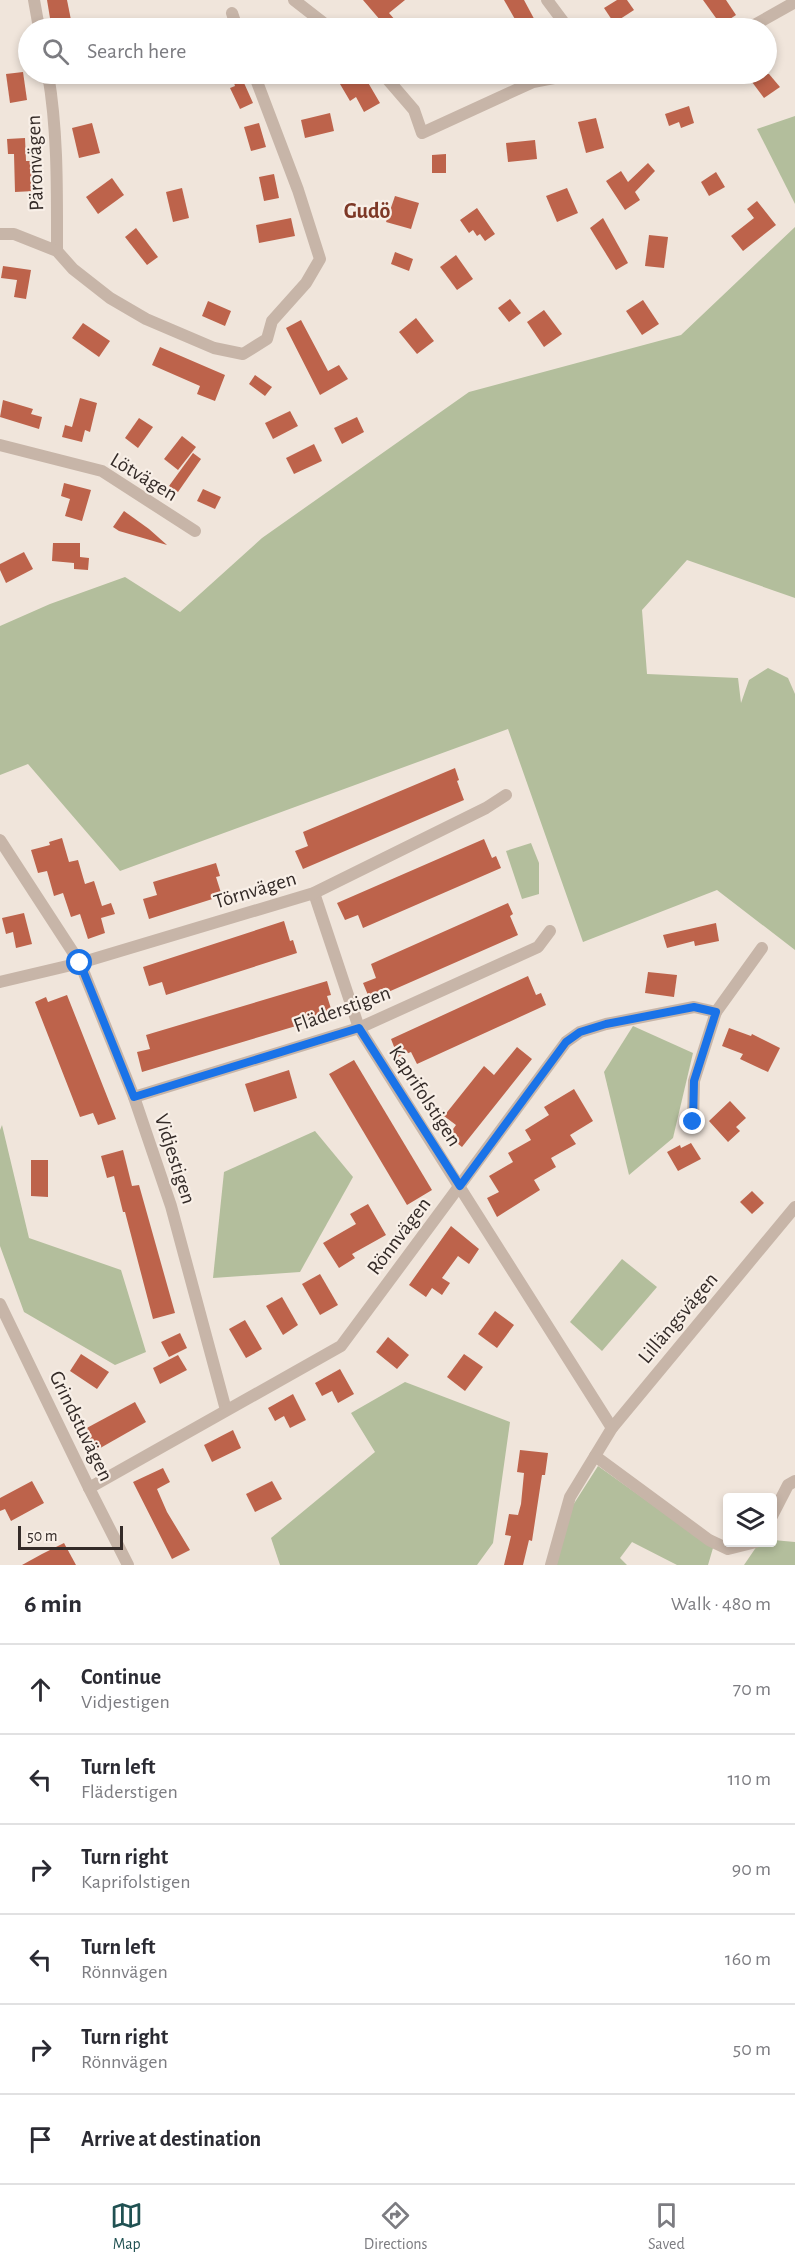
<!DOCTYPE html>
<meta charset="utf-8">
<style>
:root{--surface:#fff;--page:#f7f7f7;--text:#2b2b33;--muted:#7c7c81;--line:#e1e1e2;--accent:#205152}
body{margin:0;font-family:"Alegreya Sans",sans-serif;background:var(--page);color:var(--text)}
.controls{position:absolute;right:18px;bottom:18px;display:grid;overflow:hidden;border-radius:6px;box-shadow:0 3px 9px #0003}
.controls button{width:54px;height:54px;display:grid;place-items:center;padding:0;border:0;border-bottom:2px solid var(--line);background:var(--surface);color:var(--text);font:30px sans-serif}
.scale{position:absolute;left:18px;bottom:15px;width:105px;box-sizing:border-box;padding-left:6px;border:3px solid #342b28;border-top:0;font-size:16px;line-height:21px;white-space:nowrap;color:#342b28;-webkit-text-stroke:4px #f8efe7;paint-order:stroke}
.stop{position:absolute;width:18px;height:18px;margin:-14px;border:4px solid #1a73e8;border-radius:50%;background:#fff}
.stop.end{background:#1a73e8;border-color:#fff;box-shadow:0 2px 6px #0008}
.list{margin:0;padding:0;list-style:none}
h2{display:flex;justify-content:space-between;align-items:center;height:78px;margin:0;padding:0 24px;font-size:26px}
h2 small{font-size:20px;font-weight:400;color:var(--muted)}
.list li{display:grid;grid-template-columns:39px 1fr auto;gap:18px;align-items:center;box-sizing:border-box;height:90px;padding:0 24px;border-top:2px solid var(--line)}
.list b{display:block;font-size:22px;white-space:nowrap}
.list p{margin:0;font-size:20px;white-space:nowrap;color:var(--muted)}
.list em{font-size:20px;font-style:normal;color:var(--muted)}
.icon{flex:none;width:33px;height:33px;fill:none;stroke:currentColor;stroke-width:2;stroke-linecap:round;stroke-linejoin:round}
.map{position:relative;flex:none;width:795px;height:1565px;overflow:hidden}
.search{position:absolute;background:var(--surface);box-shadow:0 3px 9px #0003;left:18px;right:18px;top:18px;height:66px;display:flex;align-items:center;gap:15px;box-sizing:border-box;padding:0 21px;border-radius:33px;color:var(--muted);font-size:22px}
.sheet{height:618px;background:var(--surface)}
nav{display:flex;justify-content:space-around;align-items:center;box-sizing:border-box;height:84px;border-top:2px solid var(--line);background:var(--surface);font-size:16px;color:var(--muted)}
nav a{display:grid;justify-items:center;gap:3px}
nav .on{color:var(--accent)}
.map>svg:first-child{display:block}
</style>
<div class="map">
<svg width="795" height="1565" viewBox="0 0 795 1565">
<rect width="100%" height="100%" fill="#f0e5db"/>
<g fill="#b3be9c">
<polygon points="795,116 795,204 757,129"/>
<polygon points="795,227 795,598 687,560 642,610 647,674 738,678 741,703 749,680 768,668 788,678 795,694 795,950 717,890 583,942 508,729 120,871 28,764 0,775 0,626 50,604 125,577 180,612 262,538 469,392 681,335"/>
<polygon points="531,843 539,863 539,894 522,899 506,851"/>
<polygon points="633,1026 693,1053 673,1138 629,1175 604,1072"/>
<polygon points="2,1125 29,1238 121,1270 146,1352 115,1365 24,1312 0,1246 0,1130"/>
<polygon points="315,1131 353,1177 300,1272 213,1278 224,1172"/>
<polygon points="622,1259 657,1287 602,1351 570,1322"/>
<polygon points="405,1382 510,1422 493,1543 477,1565 280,1565 271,1538 375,1452 351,1413"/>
<polygon points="598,1466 713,1548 708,1565 677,1565 632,1542 620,1558 627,1565 555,1565 568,1513"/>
<polygon points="773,1540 795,1542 795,1565 744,1565 759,1543 772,1542"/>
</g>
<g fill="#bd634b">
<polygon points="47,0 67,0 71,20 51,24"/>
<polygon points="363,0 405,0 389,13 402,28 387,28"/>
<polygon points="504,0 524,0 539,28 520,28"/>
<polygon points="617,0 627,0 634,10 614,23 604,8"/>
<polygon points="703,0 726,0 736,15 721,25"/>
<polygon points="23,72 27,100 10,103 6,74"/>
<polygon points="231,74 240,74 253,103 240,109 230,88 235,86"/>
<polygon points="360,74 363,74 380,103 364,112 356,97 350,101 340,84"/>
<polygon points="746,74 769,74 780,87 764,98"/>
<polygon points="689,106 694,123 681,128 679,122 669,126 665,114"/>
<polygon points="330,113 334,131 305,138 301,120"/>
<polygon points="596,118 604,148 586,153 578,122"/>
<polygon points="92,123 100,153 79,158 72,128"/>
<polygon points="259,123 266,147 251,151 244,127"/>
<polygon points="25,138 26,161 32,161 34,191 15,192 14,154 8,154 7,139"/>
<polygon points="535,140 537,159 508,162 506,143"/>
<polygon points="446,154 446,173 432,173 432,155"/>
<polygon points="648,163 655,171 635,192 640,200 625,210 606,181 621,171 628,182"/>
<polygon points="716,172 725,187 709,196 701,182"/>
<polygon points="274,174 279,198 264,201 259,177"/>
<polygon points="112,178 124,195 98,214 86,197"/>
<polygon points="182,188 189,218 173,222 166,192"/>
<polygon points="567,188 578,213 557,222 546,196"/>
<polygon points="395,196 419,203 411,229 386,222"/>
<polygon points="757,201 776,225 743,251 731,236 754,218 747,209"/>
<polygon points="477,208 495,234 485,241 480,234 477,236 473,230 469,233 460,220"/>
<polygon points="291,218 295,236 259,243 256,225"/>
<polygon points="603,218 628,263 616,270 590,228"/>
<polygon points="136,228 158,257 147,265 125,237"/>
<polygon points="649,235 668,237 664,268 645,266"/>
<polygon points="395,252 413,259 409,271 391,264"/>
<polygon points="456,255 473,279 457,290 440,267"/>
<polygon points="3,266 31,270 26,299 14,297 17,280 1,278"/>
<polygon points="510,299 521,313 509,322 498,308"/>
<polygon points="643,300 659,324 642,335 626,311"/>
<polygon points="208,301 231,311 225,326 202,316"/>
<polygon points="544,310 562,334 544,347 527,322"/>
<polygon points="416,318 434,341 417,354 399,332"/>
<polygon points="301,320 328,371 339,365 348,379 320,395 286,328"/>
<polygon points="83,323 110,341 99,357 72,338"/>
<polygon points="160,347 225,375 215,401 197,394 200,386 152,365"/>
<polygon points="255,375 272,387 265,396 249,384"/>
<polygon points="80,398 97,403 90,432 85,430 82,442 62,437 65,425 72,427"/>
<polygon points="3,400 33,409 31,414 42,417 39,429 0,417"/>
<polygon points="290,411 298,426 273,439 265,423"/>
<polygon points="357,417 364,432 342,444 334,428"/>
<polygon points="139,418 153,427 138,448 125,438"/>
<polygon points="182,436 196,447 178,470 164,459"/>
<polygon points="314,444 322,461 294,474 286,458"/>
<polygon points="193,453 201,459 178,492 169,486"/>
<polygon points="64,483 91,490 82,521 65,516 70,499 61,496"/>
<polygon points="203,489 221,497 215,509 197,501"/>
<polygon points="124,511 149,529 167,545 119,531 113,527"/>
<polygon points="53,543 80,543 80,557 89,558 88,570 74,569 74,563 52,561"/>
<polygon points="24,552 33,569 6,583 0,570 0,564"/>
<polygon points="455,768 459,780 457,781 464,800 303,869 295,851 308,846 303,832"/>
<polygon points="62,838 69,862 78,860 85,884 94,881 102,906 111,903 115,914 101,918 105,933 88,939 80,914 71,917 63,893 54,896 47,871 38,873 31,850 50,845 49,842"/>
<polygon points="484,839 492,858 496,856 501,868 363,928 358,915 345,920 337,903"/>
<polygon points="216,863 220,876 216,877 222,896 149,919 143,899 157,895 153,882"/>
<polygon points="508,903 513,914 510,916 518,935 370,1000 363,983 376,978 371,964"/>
<polygon points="24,913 32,944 16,948 13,932 6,934 2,918"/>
<polygon points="284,921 290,941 293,940 297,953 166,995 162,982 149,986 143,967"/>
<polygon points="716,923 719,941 695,946 694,941 667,948 663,935"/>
<polygon points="648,972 677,975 674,997 645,993"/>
<polygon points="528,976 536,995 541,993 546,1005 417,1064 411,1052 398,1057 391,1039"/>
<polygon points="327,981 331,995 327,996 333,1015 142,1072 137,1052 150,1049 146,1035"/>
<polygon points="67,995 116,1119 98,1125 93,1113 80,1117 35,1002 46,997 48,1002"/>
<polygon points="729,1028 751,1036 752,1034 780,1048 768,1072 740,1059 743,1054 722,1046"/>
<polygon points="517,1047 532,1059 462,1147 448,1136 456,1125 444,1116 484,1066 494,1075"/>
<polygon points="354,1060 432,1190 407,1205 329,1074"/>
<polygon points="289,1070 297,1098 254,1112 245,1084"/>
<polygon points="574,1089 593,1121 570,1135 576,1144 551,1158 556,1167 534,1180 540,1190 497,1217 487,1198 499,1192 489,1176 513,1162 508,1153 531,1140 525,1130 549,1115 544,1107"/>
<polygon points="730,1101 746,1118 736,1127 740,1131 728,1142 709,1121"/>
<polygon points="691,1143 701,1159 678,1171 667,1152 680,1145 681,1148"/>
<polygon points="123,1150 132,1186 139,1185 175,1313 153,1319 125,1212 123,1212 114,1176 107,1178 101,1156"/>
<polygon points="31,1160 48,1160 48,1197 31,1196"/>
<polygon points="752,1191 764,1203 752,1214 740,1202"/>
<polygon points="368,1204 386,1235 352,1254 355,1258 339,1268 323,1243 356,1224 350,1214"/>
<polygon points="451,1226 479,1249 469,1264 458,1256 442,1278 450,1283 442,1295 432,1288 426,1297 409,1285"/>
<polygon points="320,1274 338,1305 320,1315 302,1284"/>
<polygon points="282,1297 298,1325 283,1335 266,1306"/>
<polygon points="495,1311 514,1325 497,1348 478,1334"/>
<polygon points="245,1320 262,1349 246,1358 229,1329"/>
<polygon points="180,1333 187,1348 169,1357 161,1342"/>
<polygon points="388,1337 409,1355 397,1369 376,1352"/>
<polygon points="81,1354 109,1372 97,1389 70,1371"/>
<polygon points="464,1354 483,1367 465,1391 447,1377"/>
<polygon points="178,1355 187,1370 160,1384 153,1368"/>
<polygon points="340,1369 354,1394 338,1403 332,1391 322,1396 315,1383"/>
<polygon points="293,1394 306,1420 290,1428 284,1416 275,1421 268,1408"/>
<polygon points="135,1402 146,1422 95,1451 83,1430"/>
<polygon points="233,1430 241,1448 212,1462 204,1445"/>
<polygon points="520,1450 548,1453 545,1475 542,1475 532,1541 529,1540 523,1565 504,1565 511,1536 505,1535 509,1514 518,1515 521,1504 524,1473 517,1472"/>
<polygon points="163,1468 170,1482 157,1489 167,1512 190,1550 172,1559 133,1482"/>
<polygon points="32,1481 44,1503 11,1521 5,1509 0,1511 0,1498"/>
<polygon points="272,1481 282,1499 255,1512 246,1494"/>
<polygon points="64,1543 76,1565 22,1565 42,1554"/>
</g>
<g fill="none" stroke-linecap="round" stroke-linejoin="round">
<g stroke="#c7b5a8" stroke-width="12">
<polyline points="34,0 39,28"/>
<polyline points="294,0 330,28"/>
<polyline points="547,0 568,28"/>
<polyline points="232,13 237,28"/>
<polyline points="749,28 795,2"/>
<path d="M48 74C58 132 57 192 57 251"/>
<polyline points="383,74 414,110 422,133 533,82 575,74"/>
<polyline points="0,234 14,234 57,251 73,269 110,298 146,319 214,348 243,354 267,339 272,321 306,283 320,259 298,190 254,74"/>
<polyline points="0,445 102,471 195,531"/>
<polyline points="0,840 80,963 134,1097 171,1206 226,1410"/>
<polyline points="314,893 359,1028 612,1428"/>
<polyline points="0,982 80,963 314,893 486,808 506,795"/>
<polyline points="134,1097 359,1028 538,947 550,931"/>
<polyline points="693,1122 694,1081 716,1012"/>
<polyline points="0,1304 89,1488 128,1565"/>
<polyline points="595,1456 709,1540 728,1549 756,1542"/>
<polyline points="89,1488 341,1346 566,1042 580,1032 606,1024 694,1007 716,1012 762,948"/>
<polyline points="772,1516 788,1485 795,1481"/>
<polyline points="551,1565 570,1497 612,1428 795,1207"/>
</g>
</g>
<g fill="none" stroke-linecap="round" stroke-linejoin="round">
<polyline stroke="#1a73e8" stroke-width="8" points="80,963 134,1097 359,1028 460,1186 566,1042 580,1032 606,1024 694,1007 716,1012 694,1081 693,1122"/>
</g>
<g text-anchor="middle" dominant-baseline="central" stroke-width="4.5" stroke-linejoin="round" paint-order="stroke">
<g font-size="21" fill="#342b28" stroke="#f8efe7">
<text transform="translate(35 163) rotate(-92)">Päronvägen</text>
<text transform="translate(144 477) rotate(31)">Lötvägen</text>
<text transform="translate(255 890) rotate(-17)">Törnvägen</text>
<text transform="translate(342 1009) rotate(-20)">Fläderstigen</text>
<text transform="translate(425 1096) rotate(57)">Kaprifolstigen</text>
<text transform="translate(175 1159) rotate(72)">Vidjestigen</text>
<text transform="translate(399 1236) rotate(-53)">Rönnvägen</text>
<text transform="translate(678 1318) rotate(-50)">Lillängsvägen</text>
<text transform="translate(81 1426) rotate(64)">Grindstuvägen</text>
</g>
<g font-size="22" font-weight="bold" fill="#7d3826" stroke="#f8efe7">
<text x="367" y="211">Gudö</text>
</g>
</g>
</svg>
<div class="controls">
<button><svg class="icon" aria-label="layers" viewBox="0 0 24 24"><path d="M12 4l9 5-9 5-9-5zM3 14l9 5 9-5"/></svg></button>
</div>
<div class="scale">50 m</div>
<div class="stop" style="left:80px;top:963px"></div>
<div class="stop end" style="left:693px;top:1122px"></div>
<div class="search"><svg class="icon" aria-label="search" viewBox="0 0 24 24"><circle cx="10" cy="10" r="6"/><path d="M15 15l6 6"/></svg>Search here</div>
</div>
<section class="sheet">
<h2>6 min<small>Walk · 480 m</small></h2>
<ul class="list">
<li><svg class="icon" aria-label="ahead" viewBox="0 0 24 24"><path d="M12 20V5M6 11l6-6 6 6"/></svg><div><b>Continue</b><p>Vidjestigen</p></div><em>70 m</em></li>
<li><svg class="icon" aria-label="left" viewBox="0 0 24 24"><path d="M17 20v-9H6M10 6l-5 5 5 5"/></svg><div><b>Turn left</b><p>Fläderstigen</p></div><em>110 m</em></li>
<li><svg class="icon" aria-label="right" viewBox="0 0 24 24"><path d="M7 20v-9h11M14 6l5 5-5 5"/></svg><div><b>Turn right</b><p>Kaprifolstigen</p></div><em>90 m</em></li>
<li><svg class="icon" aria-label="left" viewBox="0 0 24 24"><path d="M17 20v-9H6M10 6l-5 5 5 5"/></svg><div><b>Turn left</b><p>Rönnvägen</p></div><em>160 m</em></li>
<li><svg class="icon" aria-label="right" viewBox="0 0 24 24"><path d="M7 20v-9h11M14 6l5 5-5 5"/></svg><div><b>Turn right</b><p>Rönnvägen</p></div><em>50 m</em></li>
<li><svg class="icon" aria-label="arrive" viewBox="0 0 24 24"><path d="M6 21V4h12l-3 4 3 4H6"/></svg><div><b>Arrive at destination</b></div></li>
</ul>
</section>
<nav>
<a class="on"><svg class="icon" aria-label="map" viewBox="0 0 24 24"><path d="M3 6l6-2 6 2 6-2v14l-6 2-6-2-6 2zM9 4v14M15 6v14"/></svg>Map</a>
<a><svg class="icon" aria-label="directions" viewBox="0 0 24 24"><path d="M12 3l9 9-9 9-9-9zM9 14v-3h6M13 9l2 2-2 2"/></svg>Directions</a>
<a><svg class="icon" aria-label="saved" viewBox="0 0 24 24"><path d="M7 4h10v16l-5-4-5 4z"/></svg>Saved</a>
</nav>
